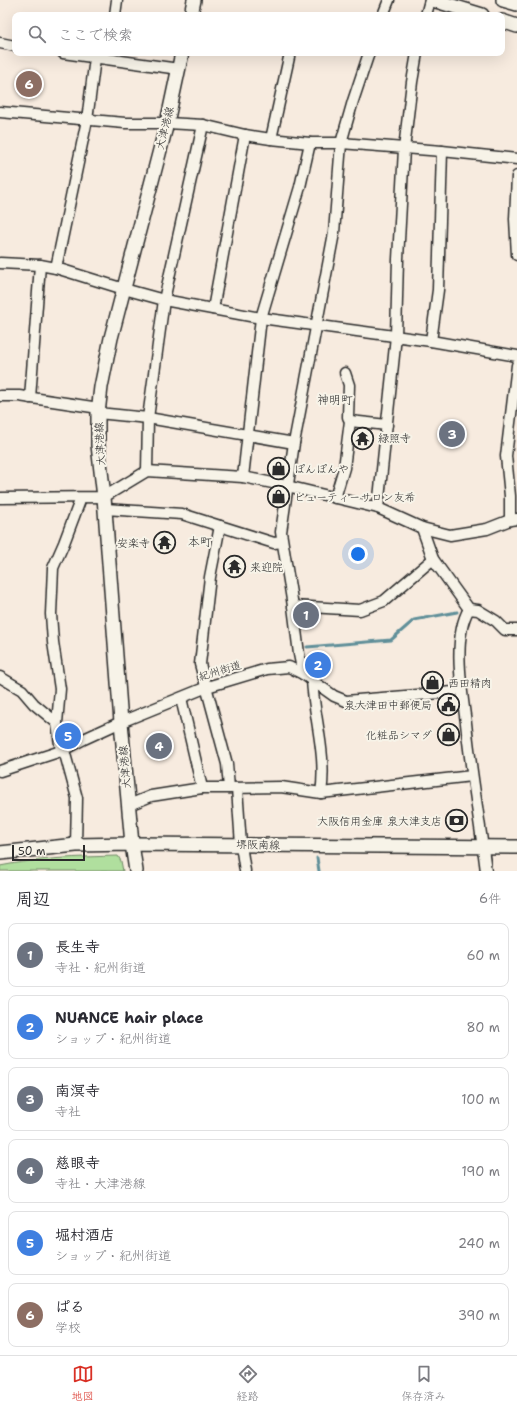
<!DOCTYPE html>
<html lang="ja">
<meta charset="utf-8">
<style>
:root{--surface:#fff;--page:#f7f7f7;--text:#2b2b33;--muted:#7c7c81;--line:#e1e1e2;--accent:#d93025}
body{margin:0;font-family:"Shantell Sans","Klee One",sans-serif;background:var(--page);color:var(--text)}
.scale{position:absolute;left:12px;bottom:10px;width:73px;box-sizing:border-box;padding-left:4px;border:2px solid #2b2b2b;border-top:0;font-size:11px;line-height:14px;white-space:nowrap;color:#2b2b2b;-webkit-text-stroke:3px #f7f3e8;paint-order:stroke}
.you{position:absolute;left:358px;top:554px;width:14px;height:14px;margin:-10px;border:3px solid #fff;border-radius:50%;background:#1a73e8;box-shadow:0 0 0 6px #1a73e833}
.badge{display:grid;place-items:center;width:26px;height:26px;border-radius:50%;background:var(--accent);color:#fff;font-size:13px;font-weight:700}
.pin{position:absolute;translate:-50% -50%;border:2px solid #fff;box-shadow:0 1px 4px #0006}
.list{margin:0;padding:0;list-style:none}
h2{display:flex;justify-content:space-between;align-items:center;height:52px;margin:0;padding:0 16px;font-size:17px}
h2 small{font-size:13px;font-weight:400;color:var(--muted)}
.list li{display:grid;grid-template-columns:26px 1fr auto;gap:12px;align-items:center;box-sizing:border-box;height:64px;margin:0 8px 8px;padding:0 8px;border:1px solid var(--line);border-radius:8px}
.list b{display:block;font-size:15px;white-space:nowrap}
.list p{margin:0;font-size:13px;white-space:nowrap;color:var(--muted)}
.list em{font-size:13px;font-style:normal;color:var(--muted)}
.icon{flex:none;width:22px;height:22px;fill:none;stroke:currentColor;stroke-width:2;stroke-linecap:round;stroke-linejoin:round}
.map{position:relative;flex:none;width:517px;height:871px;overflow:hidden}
.search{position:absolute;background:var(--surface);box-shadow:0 4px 16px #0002;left:12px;right:12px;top:12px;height:44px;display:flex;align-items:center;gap:10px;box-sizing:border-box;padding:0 14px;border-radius:8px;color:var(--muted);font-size:15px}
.sheet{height:484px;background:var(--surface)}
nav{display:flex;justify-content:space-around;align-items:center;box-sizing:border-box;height:56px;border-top:1px solid var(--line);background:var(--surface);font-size:11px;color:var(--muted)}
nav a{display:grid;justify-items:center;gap:2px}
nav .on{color:var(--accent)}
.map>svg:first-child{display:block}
</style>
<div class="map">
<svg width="517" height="871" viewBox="0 0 517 871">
<rect width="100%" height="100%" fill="#f7ebdf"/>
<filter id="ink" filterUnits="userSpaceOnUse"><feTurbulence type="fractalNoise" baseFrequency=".025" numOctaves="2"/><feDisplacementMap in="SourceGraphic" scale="8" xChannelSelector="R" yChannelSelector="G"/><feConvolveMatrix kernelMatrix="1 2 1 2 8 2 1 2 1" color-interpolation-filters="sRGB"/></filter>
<g filter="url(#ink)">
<path fill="#b0df9e" stroke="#6e8564" d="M118 856 121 861 123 871H0V866C39 858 79 857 118 856Z"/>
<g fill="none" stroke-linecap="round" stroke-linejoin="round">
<g stroke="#608f99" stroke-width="3">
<polyline points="307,647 391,640 414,620 457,612"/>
<polyline points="317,858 319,871"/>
</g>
<defs>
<g id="minor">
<polyline points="115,15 117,0"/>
<polyline points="383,15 389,0"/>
<polyline points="426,15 430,0"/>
<polyline points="0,43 15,46"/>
<polyline points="63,53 179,69"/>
<polyline points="0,112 125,123 167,123 203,125 245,135 271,139 310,143 341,143 442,151 517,159"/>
<polyline points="271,139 290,53"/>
<polyline points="517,176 515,219 517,255"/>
<polyline points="0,263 40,265 56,268 124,289 164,300 261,318 431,341 517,356"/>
<polyline points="56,268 87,120 95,58"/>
<polyline points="213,309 245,135"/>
<polyline points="431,341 438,290 442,151"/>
<polyline points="0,396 19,396 99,408"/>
<polyline points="30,398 40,265"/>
<polyline points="98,413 148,418 294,443"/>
<polyline points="350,421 387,425"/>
<polyline points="147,471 148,418 164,300 203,125"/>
<polyline points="243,477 261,318 300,187 310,143"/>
<polyline points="0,498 104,497 147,471 243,477 287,486 378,508 422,528 450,535 487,529 510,520 517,519"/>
<polyline points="335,498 344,468 350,421 348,417 349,385 345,373"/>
<polyline points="378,508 396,336 398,259 404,149 412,82 417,53"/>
<polyline points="105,509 182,514 274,543 282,542"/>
<polyline points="510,520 510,496 506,456 517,365"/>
<polyline points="422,528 433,559 469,609"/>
<polyline points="293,606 360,610 384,601 433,559"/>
<path d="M469 609C452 637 462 692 466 723 471 773 480 822 486 871"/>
<polyline points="469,609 478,610 496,621 505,630 517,630"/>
<polyline points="303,674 299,654 293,606 281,532 294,443 334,233 341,143 353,101 369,53"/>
<polyline points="0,677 22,690 34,704 57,723"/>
<path d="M312 680C314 718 327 755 321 793"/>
<polyline points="181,698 202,788 229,788 227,764 200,664 210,577 220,526"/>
<polyline points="0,771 61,751 84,739 121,722 207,687 267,669 289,667 303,674 334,696 346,701 453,692"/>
<polyline points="229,788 281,787 321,793 472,776"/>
<polyline points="237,788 241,845 245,871"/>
<polyline points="129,805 151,796 202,788"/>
<polyline points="76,845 77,798 65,754 61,751 57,723 60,689 53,642 51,614 53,568 64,543 81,498"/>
</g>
<g id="major">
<polyline points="433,0 482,15"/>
<polyline points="503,0 517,4"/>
<polyline points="191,15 194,0"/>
<polyline points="502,21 517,26"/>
<polyline points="0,853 76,845 132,844 517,847"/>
<polyline points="136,871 132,844 121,722 104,497 98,445 98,413 101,387 111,338 167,123 182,53"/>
</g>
</defs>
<use href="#minor" stroke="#2b2b2b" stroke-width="13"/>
<use href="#major" stroke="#2b2b2b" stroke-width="16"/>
<use href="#minor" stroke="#f7f3e8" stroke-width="10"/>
<use href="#major" stroke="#f7f3e8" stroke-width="13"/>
</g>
</g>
<defs>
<symbol id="temple-ring" viewBox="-11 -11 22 22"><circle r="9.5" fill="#f7f3e8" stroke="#2b2b2b" stroke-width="1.5"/><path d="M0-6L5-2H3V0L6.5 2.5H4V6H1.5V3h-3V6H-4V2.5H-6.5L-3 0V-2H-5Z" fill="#2b2b2b"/></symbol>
<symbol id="shop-ring" viewBox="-11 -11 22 22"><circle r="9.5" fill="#f7f3e8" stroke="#2b2b2b" stroke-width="1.5"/><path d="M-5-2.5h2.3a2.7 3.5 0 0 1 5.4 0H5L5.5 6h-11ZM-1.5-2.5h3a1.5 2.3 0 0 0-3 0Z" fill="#2b2b2b"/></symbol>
<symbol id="civic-ring" viewBox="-11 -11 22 22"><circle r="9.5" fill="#f7f3e8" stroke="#2b2b2b" stroke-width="1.5"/><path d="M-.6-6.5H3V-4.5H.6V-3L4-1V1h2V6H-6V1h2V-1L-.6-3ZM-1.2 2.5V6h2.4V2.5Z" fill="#2b2b2b"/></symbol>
<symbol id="bank-ring" viewBox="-11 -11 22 22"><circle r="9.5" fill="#f7f3e8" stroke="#2b2b2b" stroke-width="1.5"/><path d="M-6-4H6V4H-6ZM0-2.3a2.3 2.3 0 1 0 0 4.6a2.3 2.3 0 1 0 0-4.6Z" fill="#2b2b2b"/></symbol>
</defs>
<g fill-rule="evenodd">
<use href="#temple-ring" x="350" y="426" width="25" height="25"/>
<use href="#shop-ring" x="266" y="456" width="25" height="25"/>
<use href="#shop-ring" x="266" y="484" width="25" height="25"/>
<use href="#temple-ring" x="152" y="530" width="25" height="25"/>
<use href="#temple-ring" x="222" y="554" width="25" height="25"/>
<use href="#shop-ring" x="420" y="670" width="25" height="25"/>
<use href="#civic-ring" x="436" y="692" width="25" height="25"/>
<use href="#shop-ring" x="436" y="722" width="25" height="25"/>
<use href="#bank-ring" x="444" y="808" width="25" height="25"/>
</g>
<g text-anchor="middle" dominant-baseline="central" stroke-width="4" stroke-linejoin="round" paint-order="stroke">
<g font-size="11" fill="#2b2b2b" stroke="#f7f3e8">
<text transform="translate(165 128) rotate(-76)">大津港線</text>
<text transform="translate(100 444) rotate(-93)">大津港線</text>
<text transform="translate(220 671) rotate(-17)">紀州街道</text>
<text transform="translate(125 767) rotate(-95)">大津港線</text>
<text transform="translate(258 845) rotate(1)">堺阪南線</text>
</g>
<g font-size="11" fill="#2b2b2b" stroke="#f7f3e8" text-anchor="start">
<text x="378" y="438">緑照寺</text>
<text x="294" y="469">ぽんぽんや</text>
<text x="294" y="497">ビューティーサロン友希</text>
<text x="150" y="543" text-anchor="end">安楽寺</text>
<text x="250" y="567">来迎院</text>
<text x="448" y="683">西田精肉</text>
<text x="432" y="705" text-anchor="end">泉大津田中郵便局</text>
<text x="432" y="735" text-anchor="end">化粧品シマダ</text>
<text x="442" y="821" text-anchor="end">大阪信用金庫 泉大津支店</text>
</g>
<g font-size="12" fill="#2b2b2b" stroke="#f7f3e8">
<text x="335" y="400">神明町</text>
<text x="200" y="542">本町</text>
</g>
</g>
</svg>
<div class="scale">50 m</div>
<div class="you"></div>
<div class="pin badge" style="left:306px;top:615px;background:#6b7280">1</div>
<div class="pin badge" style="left:318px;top:665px;background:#3f7fe0">2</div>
<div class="pin badge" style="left:452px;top:434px;background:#6b7280">3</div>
<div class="pin badge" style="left:159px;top:746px;background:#6b7280">4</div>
<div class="pin badge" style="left:68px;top:736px;background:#3f7fe0">5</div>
<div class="pin badge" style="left:29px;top:84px;background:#8d6e63">6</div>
<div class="search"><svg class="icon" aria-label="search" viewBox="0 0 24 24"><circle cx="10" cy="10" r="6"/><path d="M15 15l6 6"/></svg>ここで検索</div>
</div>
<section class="sheet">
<h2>周辺<small>6件</small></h2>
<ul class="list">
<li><span class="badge" style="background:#6b7280">1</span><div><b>長生寺</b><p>寺社 · 紀州街道</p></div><em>60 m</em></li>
<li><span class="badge" style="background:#3f7fe0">2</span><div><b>NUANCE hair place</b><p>ショップ · 紀州街道</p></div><em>80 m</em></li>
<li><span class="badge" style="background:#6b7280">3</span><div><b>南溟寺</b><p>寺社</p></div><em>100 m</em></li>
<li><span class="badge" style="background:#6b7280">4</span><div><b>慈眼寺</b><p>寺社 · 大津港線</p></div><em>190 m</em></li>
<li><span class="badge" style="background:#3f7fe0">5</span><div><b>堀村酒店</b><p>ショップ · 紀州街道</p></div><em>240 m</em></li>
<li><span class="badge" style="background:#8d6e63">6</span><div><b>ぱる</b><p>学校</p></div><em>390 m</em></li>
</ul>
</section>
<nav>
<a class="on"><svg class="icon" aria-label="map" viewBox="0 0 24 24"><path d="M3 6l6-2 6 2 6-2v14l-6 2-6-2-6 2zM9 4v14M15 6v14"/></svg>地図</a>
<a><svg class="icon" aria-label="directions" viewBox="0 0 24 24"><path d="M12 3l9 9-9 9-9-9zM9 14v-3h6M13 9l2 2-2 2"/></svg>経路</a>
<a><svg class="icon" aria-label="saved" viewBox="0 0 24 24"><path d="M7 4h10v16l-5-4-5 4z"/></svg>保存済み</a>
</nav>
